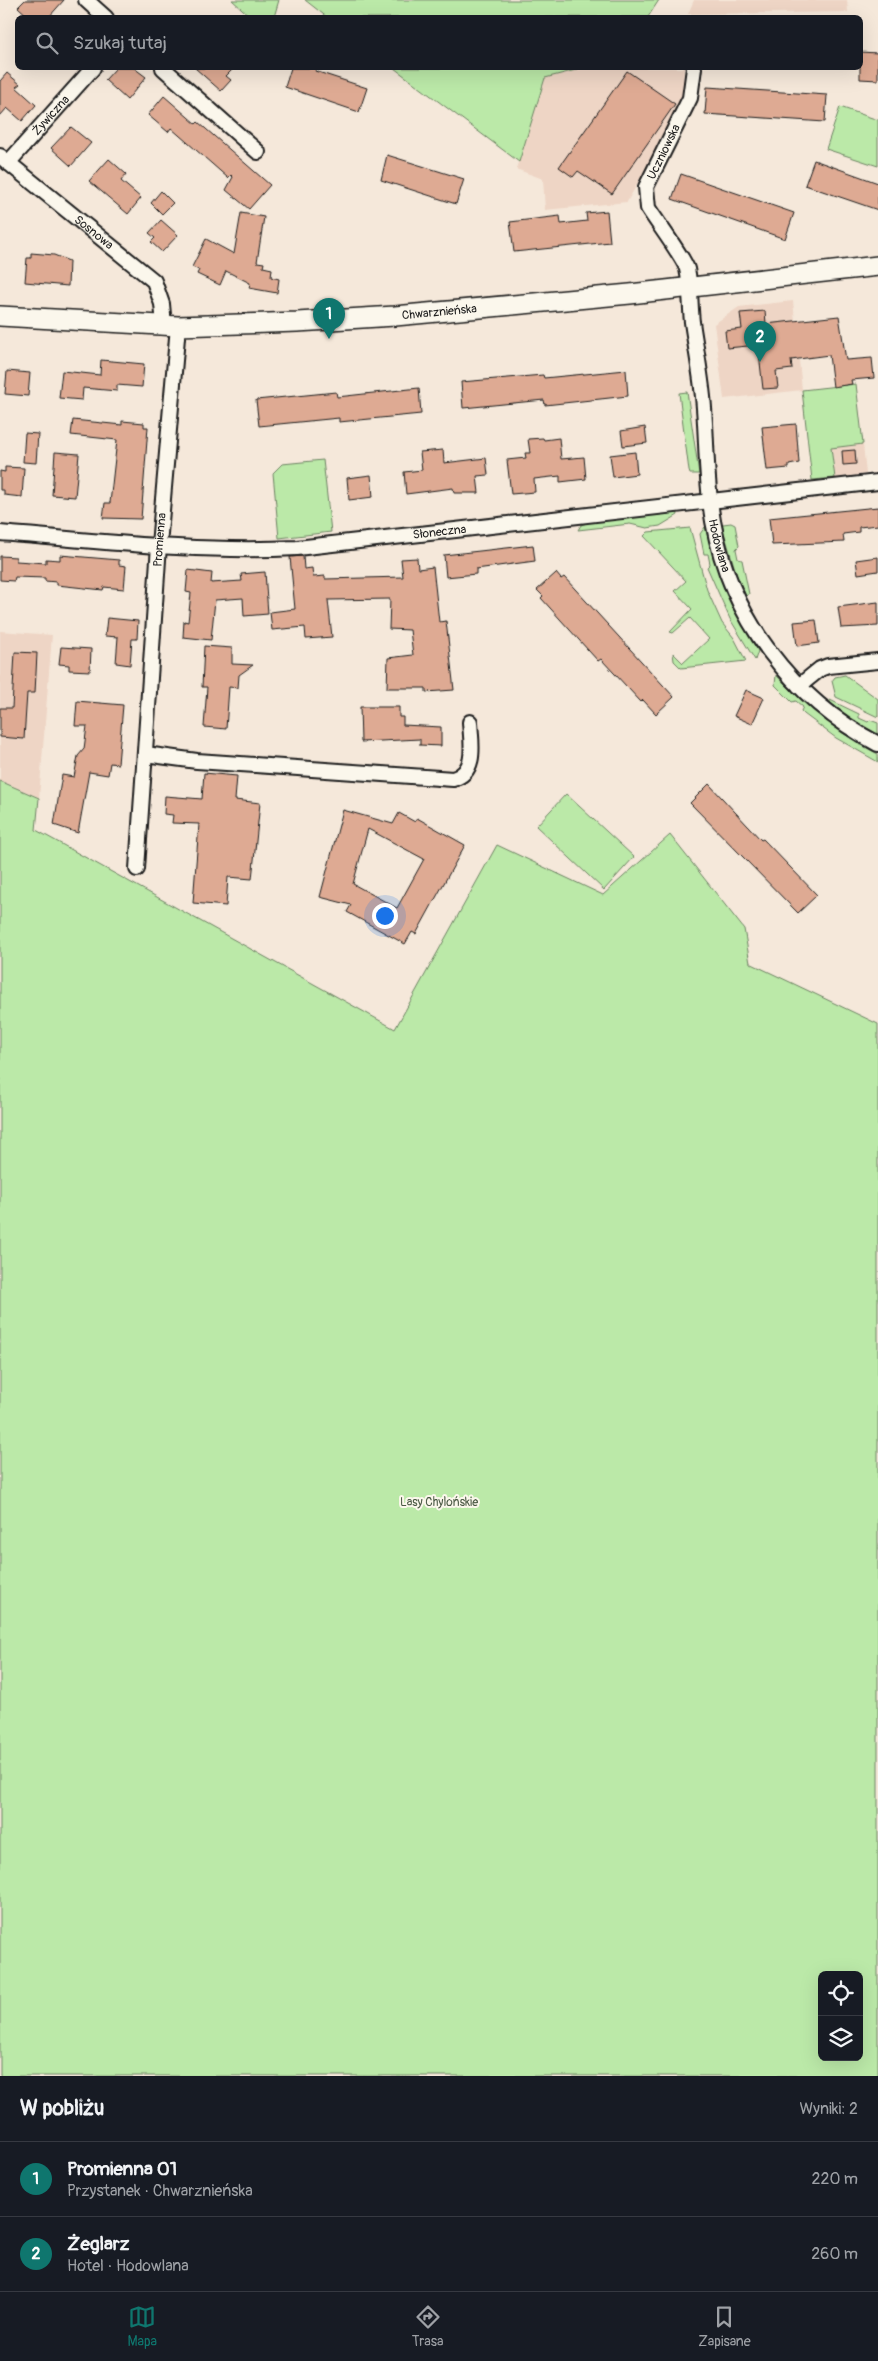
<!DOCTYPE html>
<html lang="pl">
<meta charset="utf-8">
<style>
:root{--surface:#171b24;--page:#242831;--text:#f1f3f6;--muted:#9ea1a6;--line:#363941;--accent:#0f766e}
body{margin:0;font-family:Pangolin,sans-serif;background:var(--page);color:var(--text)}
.controls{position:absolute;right:15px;bottom:15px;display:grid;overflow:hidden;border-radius:8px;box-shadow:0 5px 20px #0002}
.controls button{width:45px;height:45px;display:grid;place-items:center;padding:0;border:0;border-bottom:1px solid var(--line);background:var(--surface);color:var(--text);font:25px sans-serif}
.you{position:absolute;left:384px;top:915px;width:18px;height:18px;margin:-12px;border:4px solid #fff;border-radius:50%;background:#1a73e8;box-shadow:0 0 0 8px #1a73e833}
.badge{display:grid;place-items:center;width:32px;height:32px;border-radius:50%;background:var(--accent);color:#fff;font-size:16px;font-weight:700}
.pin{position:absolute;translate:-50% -41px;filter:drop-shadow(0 1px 2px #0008)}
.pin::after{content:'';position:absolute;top:26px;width:18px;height:15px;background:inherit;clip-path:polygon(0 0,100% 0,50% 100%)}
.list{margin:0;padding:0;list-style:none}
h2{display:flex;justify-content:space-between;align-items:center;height:65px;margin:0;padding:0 20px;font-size:21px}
h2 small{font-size:16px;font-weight:400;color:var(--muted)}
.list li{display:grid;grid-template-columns:32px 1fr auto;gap:15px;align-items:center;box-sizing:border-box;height:75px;padding:0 20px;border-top:1px solid var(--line)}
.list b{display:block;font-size:19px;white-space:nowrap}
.list p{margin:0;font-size:16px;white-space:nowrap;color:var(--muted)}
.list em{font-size:16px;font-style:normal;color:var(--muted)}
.icon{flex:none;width:28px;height:28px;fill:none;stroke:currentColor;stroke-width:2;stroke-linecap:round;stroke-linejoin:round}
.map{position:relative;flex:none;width:878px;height:2076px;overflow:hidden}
.search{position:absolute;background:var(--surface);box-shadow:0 5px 20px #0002;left:15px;right:15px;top:15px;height:55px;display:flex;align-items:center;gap:12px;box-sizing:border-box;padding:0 18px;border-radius:8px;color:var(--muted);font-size:19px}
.sheet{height:215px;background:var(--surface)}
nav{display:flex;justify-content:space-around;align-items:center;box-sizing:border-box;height:70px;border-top:1px solid var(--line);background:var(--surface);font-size:14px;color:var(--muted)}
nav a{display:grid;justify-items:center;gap:2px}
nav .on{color:var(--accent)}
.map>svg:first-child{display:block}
</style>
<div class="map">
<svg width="878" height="2076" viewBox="0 0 878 2076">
<rect width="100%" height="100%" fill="#f5e8da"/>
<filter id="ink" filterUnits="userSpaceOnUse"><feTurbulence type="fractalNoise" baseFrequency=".02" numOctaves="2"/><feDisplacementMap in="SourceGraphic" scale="10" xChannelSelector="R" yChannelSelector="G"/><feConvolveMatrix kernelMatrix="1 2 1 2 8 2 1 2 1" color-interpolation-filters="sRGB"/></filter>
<g filter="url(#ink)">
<g fill="#eed5c5">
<polygon points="694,0 847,0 848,12 688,14"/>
<polygon points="579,68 684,68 681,107 627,202 545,210 543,179 516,169 545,78 576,70"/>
<polygon points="793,301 802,390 724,399 714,324 739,307"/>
<polygon points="863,444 866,474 835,478 831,448"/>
<polygon points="0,631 52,635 39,798 0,781"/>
</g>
<g fill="#bbe9a8" stroke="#6c8262" fill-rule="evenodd">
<polygon points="232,0 279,0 274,17 252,18"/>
<polygon points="305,0 659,0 648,17 328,18"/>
<polygon points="394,68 579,68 576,70 545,78 519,162"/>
<polygon points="840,107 878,120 878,166 826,149"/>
<polygon points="856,384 863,444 831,448 835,478 812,480 802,390"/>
<polygon points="687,392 699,474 690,474 689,471 679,393"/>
<polygon points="323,460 331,532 279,538 273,473 282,464"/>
<polygon points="677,511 678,515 660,526 647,528 630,524 578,530 581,525 590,522"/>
<polygon points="731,523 735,525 739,546 736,549 738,559 742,560 749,594 746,596 737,576 723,529 723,524"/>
<path d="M705 527C717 572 733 612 758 651L755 660 730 619 707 567 710 564 708 554H704L700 534Z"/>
<polygon points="690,528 707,590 722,623 734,638 746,661 681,668 674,661 673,653 683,663 709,639 690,618 673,633 670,632 692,609 675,591 686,581 644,536 648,532"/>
<path d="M776 675C807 706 838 734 878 754V762L836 738 804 714 801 711 803 707 796 701 792 702 775 685Z"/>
<polygon points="845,675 878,699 878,717 836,697 832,681 835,677"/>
<polygon points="830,700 859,714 859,718 868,722 870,720 878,723 878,734 856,722 830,703"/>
<path d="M0 781 39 798 36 830 395 1029 497 845 603 895 670 835 744 929 750 963 878 1024V2076H0ZM822 1975H859V2057H822Z"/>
<polygon points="566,794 634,857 604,890 536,826"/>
</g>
<g fill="#deaa93" stroke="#1c1c1c" fill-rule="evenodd">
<polygon points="25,0 64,0 48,18 30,18 18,7"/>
<polygon points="860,52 878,53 878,80 860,79"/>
<polygon points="116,68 134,68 146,77 127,100 105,80"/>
<polygon points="195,68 234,68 226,76 231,80 221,91"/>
<polygon points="291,68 316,68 315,71 367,88 359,112 285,87"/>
<polygon points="627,71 675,104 612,194 578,171 573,177 559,167"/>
<polygon points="7,73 20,84 16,87 36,105 22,121 7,108 0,116 0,81"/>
<polygon points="707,87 827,95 825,122 705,114"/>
<polygon points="164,96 196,124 198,122 270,185 249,209 226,190 233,177 231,175 228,178 171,128 168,132 148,115"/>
<polygon points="71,127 91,143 71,166 51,148"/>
<polygon points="387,155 464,179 456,204 381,180"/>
<polygon points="109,159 126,174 121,181 141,198 128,214 89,181"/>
<polygon points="814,160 878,183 878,210 805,185"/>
<polygon points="681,174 794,213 785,239 672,199"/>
<polygon points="161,191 173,203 162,214 151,203"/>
<polygon points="607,211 610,242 514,252 510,222 560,216 561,224 587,221 586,213"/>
<polygon points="241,213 264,217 257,262 264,263 263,267 272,269 271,277 279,279 277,293 249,288 250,283 226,271 220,285 197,274 199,270 192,267 206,239 234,254"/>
<polygon points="161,220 178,235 162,252 151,242 155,238 149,233"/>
<polygon points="31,253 54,255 69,261 68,286 25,282 27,258 31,258"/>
<polygon points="765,311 766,324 839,316 846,360 872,358 874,378 851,380 852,384 833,387 829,355 791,360 792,369 776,371 778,388 763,389 758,345 727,348 725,331 742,329 740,313"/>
<polygon points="101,360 144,364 142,387 117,385 117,391 83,388 82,400 59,398 62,371 100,375"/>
<polygon points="626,370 628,396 545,405 544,400 463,408 461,382 543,375 544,378"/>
<polygon points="7,371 30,373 28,396 5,394"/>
<polygon points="419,388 421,414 339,422 339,418 259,426 256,400 336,392 337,397"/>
<polygon points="73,420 122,425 122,421 144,423 144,427 148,427 141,519 103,518 105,503 110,503 117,440 71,435"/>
<polygon points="796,424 799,463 789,465 789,468 767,470 762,427"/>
<polygon points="645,427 647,443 623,446 621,431"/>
<polygon points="25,433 38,434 36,463 23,462"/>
<polygon points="543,438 544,440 559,438 561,459 584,457 586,479 560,482 560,476 534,479 535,492 511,494 507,460 526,458 525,453 530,453 528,439"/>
<polygon points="443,450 444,463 486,458 488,475 477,476 479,493 454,493 453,488 406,494 404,472 422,470 420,452"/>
<polygon points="855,450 856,464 843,465 842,451"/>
<polygon points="55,452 79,454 75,497 52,495"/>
<polygon points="635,452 637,474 613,477 610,455"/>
<polygon points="5,467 24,468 22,497 4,495 4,490 0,490 0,471 5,472"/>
<polygon points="371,475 373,497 349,500 347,478"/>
<polygon points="878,507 878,525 859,527 859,532 843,534 844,542 772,545 769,518"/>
<polygon points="533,545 535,561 476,569 476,574 446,577 444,555"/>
<polygon points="60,555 119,560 119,565 126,566 124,589 104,587 103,590 57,585 57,582 45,581 45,578 15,577 14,581 0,580 0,556 16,557 16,561 46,563 46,559 60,560"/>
<polygon points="303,556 304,569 312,568 313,577 325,576 325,579 403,577 401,559 417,558 418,569 433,567 439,622 446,621 454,690 426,692 426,688 387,688 388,658 413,655 410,630 389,629 390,599 328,600 332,637 306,639 305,627 272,630 270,612 295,609 290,557"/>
<polygon points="878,557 878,571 858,574 856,560"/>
<polygon points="188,570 212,573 211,583 242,581 241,574 265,572 268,614 244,616 243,598 215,600 211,640 183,637 184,621 188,622 191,593 186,592"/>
<polygon points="556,573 561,579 564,577 674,697 656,714 643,700 641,702 601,659 598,661 541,598 543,596 537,590"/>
<polygon points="878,602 878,626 841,628 838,607"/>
<polygon points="107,618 138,621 137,639 132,639 130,665 116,663 118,637 105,636"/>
<polygon points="816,620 819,643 797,646 794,622"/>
<polygon points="204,646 232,648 232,664 253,665 239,675 238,688 229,687 226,729 204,727 207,687 202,687"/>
<polygon points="61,647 91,649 90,671 69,670 69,665 59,664"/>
<polygon points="15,652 37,653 35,693 27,693 24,739 0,737 0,708 12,708"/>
<polygon points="746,690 764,698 752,724 734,716"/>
<polygon points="77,701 123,705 118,764 110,763 108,775 89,772 78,833 54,825 62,775 74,777 78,756 84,749 87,726 75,726"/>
<polygon points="360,707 399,707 399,717 403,717 403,725 441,727 441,746 420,745 420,739 361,742"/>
<polygon points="204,773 237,776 235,800 260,803 252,879 228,877 226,906 193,903 199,824 172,823 173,815 164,814 165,796 202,799"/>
<polygon points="709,784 761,840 763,839 817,895 798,913 690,803"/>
<path d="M343 810 393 824 399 813 415 822 417 818 465 845 416 934 412 932 405 944 347 912 351 905 320 897ZM368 829 424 859 397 908 353 884Z"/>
</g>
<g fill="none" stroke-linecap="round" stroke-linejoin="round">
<defs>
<g id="street">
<polyline points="86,0 106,18"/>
<polyline points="163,68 258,152"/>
<path id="s1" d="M694 68 690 98 646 187 648 208C656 221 684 258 687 269 691 286 690 305 692 322 696 350 702 379 704 408 707 446 706 483 713 521 730 617 792 699 878 744"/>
<path id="s2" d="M0 156 154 281 162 304 164 325"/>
<path id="s3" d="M8 163 93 68"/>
<path id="s4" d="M0 533C99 541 198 553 297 548L878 482"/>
<polyline points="799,686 820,669 828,666 878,661"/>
<path d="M145 754 197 761 453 779C478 772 471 742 470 722"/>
<path id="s5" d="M137 869 159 545 178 326"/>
</g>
<g id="secondary">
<path id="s6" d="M0 316 178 326 297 322 395 316 630 294 878 266"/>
</g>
</defs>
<use href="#street" stroke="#1c1c1c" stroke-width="18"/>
<use href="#secondary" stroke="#1c1c1c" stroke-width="22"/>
<use href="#street" stroke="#fbf7ec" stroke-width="14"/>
<use href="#secondary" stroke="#fbf7ec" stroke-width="19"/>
</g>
</g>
<g text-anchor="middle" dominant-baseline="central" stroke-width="4" stroke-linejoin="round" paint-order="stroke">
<g font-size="12" fill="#1c1c1c" stroke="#fbf7ec">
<text stroke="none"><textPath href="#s3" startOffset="64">Żywiczna</textPath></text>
<text transform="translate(664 152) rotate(-64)">Uczniowska</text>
<text stroke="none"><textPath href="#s2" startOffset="121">Sosnowa</textPath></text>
<text stroke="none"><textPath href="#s6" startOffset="440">Chwarznieńska</textPath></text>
<text stroke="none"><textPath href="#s4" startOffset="441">Słoneczna</textPath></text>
<text stroke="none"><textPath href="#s5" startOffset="330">Promienna</textPath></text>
<text stroke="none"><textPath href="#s1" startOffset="502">Hodowlana</textPath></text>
</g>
<g font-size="12" fill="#4c5a46" stroke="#fbf7ec">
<text x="439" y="1502">Lasy Chylońskie</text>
</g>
</g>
</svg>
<div class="controls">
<button><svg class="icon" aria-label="locate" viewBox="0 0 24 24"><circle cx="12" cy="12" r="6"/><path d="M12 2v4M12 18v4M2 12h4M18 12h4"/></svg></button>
<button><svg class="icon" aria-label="layers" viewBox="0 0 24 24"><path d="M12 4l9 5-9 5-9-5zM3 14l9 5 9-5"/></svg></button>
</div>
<div class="you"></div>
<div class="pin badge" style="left:329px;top:339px">1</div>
<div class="pin badge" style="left:760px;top:362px">2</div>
<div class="search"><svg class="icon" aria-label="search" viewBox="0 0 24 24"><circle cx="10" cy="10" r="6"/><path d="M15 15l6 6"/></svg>Szukaj tutaj</div>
</div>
<section class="sheet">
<h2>W pobliżu<small>Wyniki: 2</small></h2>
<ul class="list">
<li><span class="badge">1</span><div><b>Promienna 01</b><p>Przystanek · Chwarznieńska</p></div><em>220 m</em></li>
<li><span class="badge">2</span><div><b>Żeglarz</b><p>Hotel · Hodowlana</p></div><em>260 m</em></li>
</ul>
</section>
<nav>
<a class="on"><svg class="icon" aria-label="map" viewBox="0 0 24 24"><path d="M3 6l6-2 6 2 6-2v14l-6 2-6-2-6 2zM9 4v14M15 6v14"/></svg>Mapa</a>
<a><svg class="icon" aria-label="directions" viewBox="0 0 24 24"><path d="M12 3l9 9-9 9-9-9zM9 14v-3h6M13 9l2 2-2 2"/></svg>Trasa</a>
<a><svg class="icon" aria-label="saved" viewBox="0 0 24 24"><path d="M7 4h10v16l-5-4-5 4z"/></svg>Zapisane</a>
</nav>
